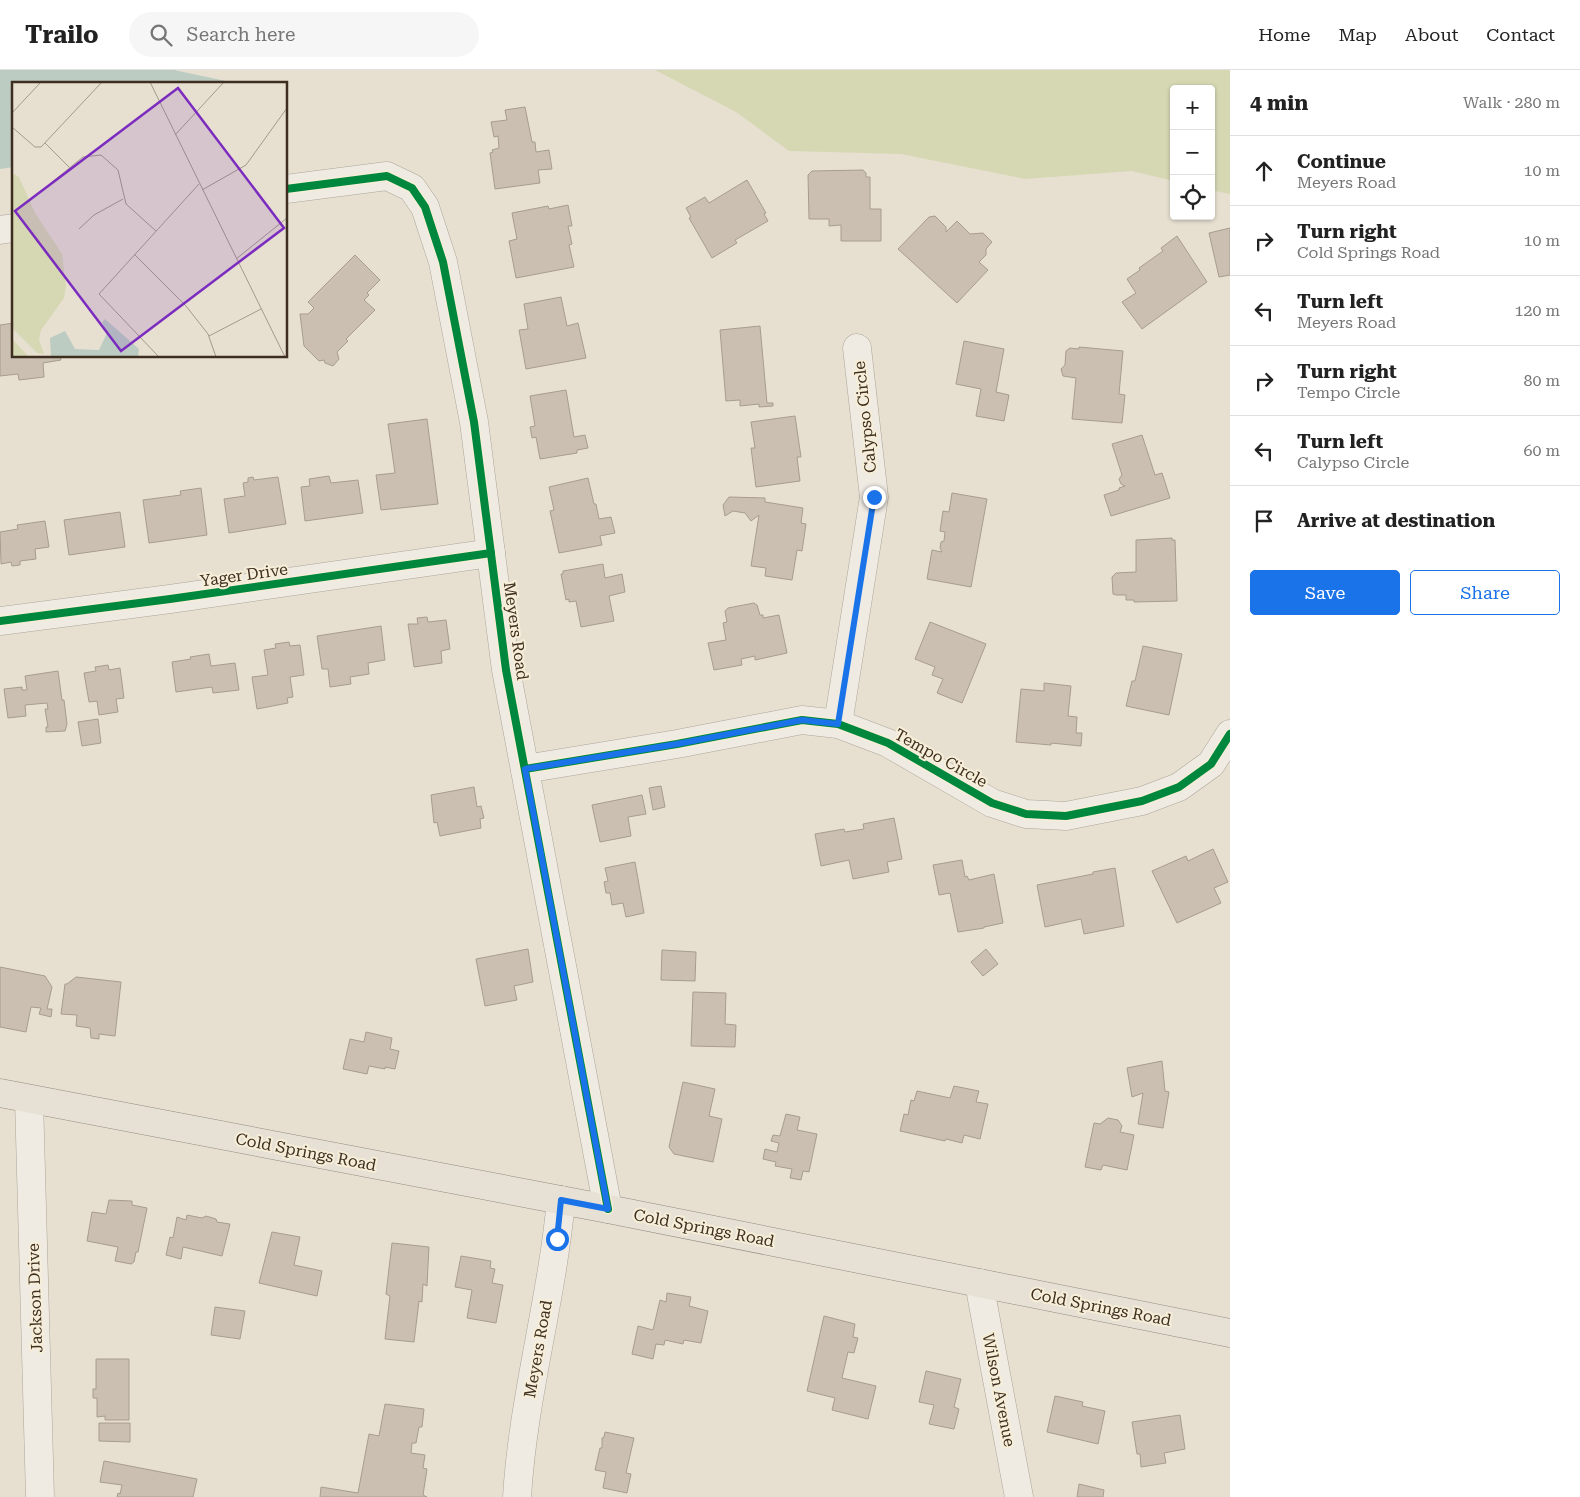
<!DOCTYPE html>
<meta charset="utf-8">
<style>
:root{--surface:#fff;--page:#f6f6f6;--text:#222;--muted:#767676;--line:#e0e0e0;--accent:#1a73e8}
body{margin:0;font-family:"Roboto Serif",serif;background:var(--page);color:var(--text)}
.controls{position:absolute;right:15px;top:15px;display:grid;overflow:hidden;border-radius:5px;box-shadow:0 1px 4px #0004}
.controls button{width:45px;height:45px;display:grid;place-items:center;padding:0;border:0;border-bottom:1px solid var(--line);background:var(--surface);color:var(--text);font:25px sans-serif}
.stop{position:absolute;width:15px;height:15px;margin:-11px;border:4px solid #1a73e8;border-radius:50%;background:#fff}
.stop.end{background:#1a73e8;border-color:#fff;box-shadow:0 1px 5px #0008}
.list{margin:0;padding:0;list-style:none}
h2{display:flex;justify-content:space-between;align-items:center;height:65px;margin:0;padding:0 20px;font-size:21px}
h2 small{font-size:16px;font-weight:400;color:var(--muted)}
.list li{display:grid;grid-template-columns:32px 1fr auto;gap:15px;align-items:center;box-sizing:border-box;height:70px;padding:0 20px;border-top:1px solid var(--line)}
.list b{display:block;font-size:19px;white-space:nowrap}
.list p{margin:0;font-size:16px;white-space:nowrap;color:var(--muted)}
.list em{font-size:16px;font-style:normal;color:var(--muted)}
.actions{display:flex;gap:10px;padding:15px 20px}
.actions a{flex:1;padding:11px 0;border:1px solid var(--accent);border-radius:5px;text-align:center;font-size:18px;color:var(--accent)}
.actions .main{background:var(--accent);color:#fff}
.icon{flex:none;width:28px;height:28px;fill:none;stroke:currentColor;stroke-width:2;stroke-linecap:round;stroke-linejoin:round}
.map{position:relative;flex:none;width:1230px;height:1427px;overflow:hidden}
header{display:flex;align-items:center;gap:30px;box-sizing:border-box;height:70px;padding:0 25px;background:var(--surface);border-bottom:1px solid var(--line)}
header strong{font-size:24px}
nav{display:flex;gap:28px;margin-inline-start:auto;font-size:18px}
.search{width:350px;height:45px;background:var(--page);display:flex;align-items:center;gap:12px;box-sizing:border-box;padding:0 18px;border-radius:28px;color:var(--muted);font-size:19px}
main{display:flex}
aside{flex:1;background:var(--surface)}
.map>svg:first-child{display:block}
</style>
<header>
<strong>Trailo</strong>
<div class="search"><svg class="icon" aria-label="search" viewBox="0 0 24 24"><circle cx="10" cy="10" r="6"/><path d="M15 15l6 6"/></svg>Search here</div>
<nav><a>Home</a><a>Map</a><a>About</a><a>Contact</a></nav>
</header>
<main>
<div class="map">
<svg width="1230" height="1427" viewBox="0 0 1230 1427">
<rect width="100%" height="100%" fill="#e7e0d1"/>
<polygon fill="#d6d7b3" points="655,0 1230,0 1230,124 1211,120 1211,19 1174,19 1174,111 1132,101 1025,109 901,84 789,81 736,42"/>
<polygon fill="#bcccc2" points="0,0 174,0 240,14 14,14 14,97 0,99"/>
<g fill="#cbbfb2" stroke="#a89c90">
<polygon points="525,37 532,72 535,72 536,82 549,80 552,99 538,100 540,113 495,119 490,83 493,82 492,80 499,78 498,66 494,67 491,52 507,50 505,40"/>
<polygon points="863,100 866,103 866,107 870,107 870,139 881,139 881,171 841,171 841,155 829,156 829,149 809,149 808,105 812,101"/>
<polygon points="747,110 766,143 764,144 768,151 735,170 737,173 712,188 689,148 691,147 686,138 705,127 709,133"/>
<polygon points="568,135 572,156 568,156 572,174 569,175 574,197 516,208 509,171 517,169 512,143 548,136 549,139"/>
<polygon points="935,146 946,157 946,162 957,151 970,164 983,163 992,172 986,179 986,185 979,192 988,200 957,233 898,179 929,147"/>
<polygon points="1230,158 1230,205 1219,207 1209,163"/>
<polygon points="1177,166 1207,212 1142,259 1122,232 1136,223 1127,209 1140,200 1139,198 1163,181 1161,178"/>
<polygon points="355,185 380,210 367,223 369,225 364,230 375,240 346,269 348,271 337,282 339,289 333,296 325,293 324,290 319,291 304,276 300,244 308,244 314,238 308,232"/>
<polygon points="561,227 567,256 578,253 586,288 526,299 519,260 528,259 524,234"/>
<polygon points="14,253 14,286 60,286 61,290 43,293 44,307 19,310 18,304 0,306 0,255"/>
<polygon points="760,256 767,333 773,333 773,336 759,337 759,334 740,336 740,330 726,331 720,260"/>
<polygon points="964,271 1004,279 996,322 1009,325 1004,351 976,346 981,319 956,314"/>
<polygon points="1079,277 1123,281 1119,324 1125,325 1122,353 1072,349 1076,308 1063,306 1061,299 1065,295 1066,281 1070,278 1079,279"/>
<polygon points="566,320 574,367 585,365 588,378 577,380 577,383 540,389 536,367 532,368 530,357 535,356 530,326"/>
<polygon points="795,346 801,387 797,387 800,411 756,417 751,378 755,378 751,352"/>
<polygon points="427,349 438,434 381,440 376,405 395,403 388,354"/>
<polygon points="1142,365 1155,405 1162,403 1170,428 1111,446 1104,425 1119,420 1119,418 1125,416 1121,414 1119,409 1122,405 1112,374"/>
<polygon points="329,406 331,413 358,410 363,443 305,451 301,417 310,416 309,409"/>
<polygon points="253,407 254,410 278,407 286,454 229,463 224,429 245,426 243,413 248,412 248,408"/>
<polygon points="588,408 594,434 596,434 599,449 611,447 615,463 600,466 602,475 559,483 550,441 554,440 549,417"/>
<polygon points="201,418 207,465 149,473 143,430 181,425 180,421"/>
<polygon points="952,423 987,429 971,517 927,509 932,480 942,482 940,478 941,472 944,471 945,462 940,461 943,441 949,442"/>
<polygon points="729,427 765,428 765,432 803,438 801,453 806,454 802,481 797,480 792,510 765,506 766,498 751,496 759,445 751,451 745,443 733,441 725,446 723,435"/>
<polygon points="120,442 125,477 69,485 64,450"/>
<polygon points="45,451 49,477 35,479 36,489 20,491 20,495 12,496 11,492 1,494 0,462 18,459 17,455"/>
<polygon points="1172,468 1172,470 1175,470 1177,531 1134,532 1134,530 1126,530 1126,525 1116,525 1113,524 1112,507 1116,503 1136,502 1136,470"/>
<polygon points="603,494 605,508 622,504 625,522 609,526 614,551 581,557 576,531 569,532 569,529 566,530 561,504 563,504 563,501"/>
<polygon points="754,533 757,535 760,545 763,545 763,548 779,545 787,583 755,590 755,586 741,589 742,595 714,600 708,573 726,570 723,553 727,552 725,541 728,538"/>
<polygon points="427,547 428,552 446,550 450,579 441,581 442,593 414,597 408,554 418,554 417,548"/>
<polygon points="930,552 986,574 962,633 937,623 943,609 932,605 935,597 915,589"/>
<polygon points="381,556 385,590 368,593 369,604 350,607 351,614 330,617 328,599 322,599 317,566"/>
<polygon points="289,572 290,576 300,575 304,605 290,607 293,627 287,628 288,633 257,639 252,607 268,605 264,580 276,578 275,574"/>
<polygon points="1143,576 1182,584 1169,645 1126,636 1132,611 1135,611"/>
<polygon points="209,584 211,596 235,593 239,620 213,623 212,617 176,622 172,592 191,589 190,587"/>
<polygon points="108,595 109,600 120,598 124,628 116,629 118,642 99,645 97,631 89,632 84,603 96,601 95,597"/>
<polygon points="58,601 62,630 64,630 67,654 65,661 46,662 46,657 48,657 45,639 48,639 47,633 25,635 26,646 8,648 4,619 22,617 22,620 27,620 25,606"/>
<polygon points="1044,613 1071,616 1068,646 1077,647 1076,663 1082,663 1081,676 1051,673 1051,675 1016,672 1021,619 1044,621"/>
<polygon points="98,649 101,673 82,676 78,652"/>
<polygon points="661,716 665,737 653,740 649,718"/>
<polygon points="474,717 477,737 481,736 484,748 480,749 481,758 440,766 437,752 434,753 431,725"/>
<polygon points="642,725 646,744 628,747 631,766 600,772 592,735"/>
<polygon points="894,748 902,789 887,792 889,802 853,809 849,790 821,796 815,764 844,759 845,762 864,759 863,754"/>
<polygon points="1213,779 1228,812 1214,818 1221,833 1177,853 1152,801 1186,786 1188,791"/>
<polygon points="962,790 965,807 967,806 969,810 994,804 1003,853 984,857 984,858 958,862 950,823 939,825 933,795"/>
<polygon points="635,792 644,843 626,847 623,833 612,835 610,823 606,823 604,812 608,811 605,798"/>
<polygon points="1115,798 1124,856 1084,864 1081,849 1045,857 1037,815 1093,804 1093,802"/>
<polygon points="528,879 533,912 514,916 517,930 485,936 476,889"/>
<polygon points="986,879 998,894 983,906 971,892"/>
<polygon points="662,880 696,882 695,911 661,910"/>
<polygon points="0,897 45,906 52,917 47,939 52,939 51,947 39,944 41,938 31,937 26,962 0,957"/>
<polygon points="76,907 121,912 115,966 99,964 99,969 91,968 90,958 76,956 77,945 61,944 65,914 67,914"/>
<polygon points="693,922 726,923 725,954 736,955 735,977 691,976"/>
<polygon points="366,962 392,968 390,979 399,981 395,999 385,997 385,999 369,996 367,1004 343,999 350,969 364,972"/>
<polygon points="1162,991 1165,1021 1169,1022 1163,1058 1138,1054 1143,1023 1132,1027 1127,998"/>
<polygon points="683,1012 715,1019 709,1046 722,1049 713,1092 674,1084 669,1077"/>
<polygon points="954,1016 979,1021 976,1032 988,1034 980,1069 964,1065 962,1073 946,1069 945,1071 900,1061 904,1044 908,1045 911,1030 914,1031 917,1021 950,1028"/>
<polygon points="786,1044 800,1047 797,1060 817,1064 809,1102 803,1101 801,1110 790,1108 792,1099 775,1096 776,1092 763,1089 765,1079 777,1082 779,1073 771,1071 773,1065 780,1066"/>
<polygon points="1108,1048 1118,1050 1122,1056 1120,1062 1134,1065 1127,1100 1103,1095 1101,1100 1085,1097 1094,1053 1100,1054"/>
<polygon points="109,1130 132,1131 132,1135 147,1138 138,1182 136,1182 134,1192 131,1194 115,1191 118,1177 87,1171 92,1142 106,1144"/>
<polygon points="187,1145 202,1148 206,1146 216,1149 217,1152 230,1154 222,1186 183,1177 181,1189 166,1185 170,1167 173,1168 177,1147 186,1150"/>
<polygon points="272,1162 300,1167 294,1195 322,1201 317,1226 259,1213"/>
<polygon points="392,1173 429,1177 427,1216 423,1214 422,1232 419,1231 414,1272 385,1269 390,1226 386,1224"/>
<polygon points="461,1186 491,1191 490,1198 495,1199 492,1213 503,1215 496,1253 467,1248 472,1220 455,1217"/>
<polygon points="667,1223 691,1227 689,1236 708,1241 701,1273 684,1270 683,1274 665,1270 664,1275 656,1274 653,1289 632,1284 638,1256 653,1260 660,1230 666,1232"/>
<polygon points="215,1237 245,1241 240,1269 211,1265"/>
<polygon points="824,1246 855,1254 853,1267 858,1268 854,1283 848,1282 842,1308 876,1316 868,1349 832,1340 835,1328 807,1321"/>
<polygon points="96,1289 129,1289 129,1350 105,1350 105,1346 97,1347 97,1328 93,1328 93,1319 96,1319"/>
<polygon points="926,1301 961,1309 954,1337 959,1339 954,1359 929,1354 934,1335 919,1332"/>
<polygon points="1055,1326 1083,1332 1082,1336 1105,1341 1098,1374 1047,1362"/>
<polygon points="385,1334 424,1339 422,1357 419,1357 416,1373 412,1373 411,1383 425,1385 423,1398 427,1399 423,1425 427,1427 320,1427 321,1417 358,1423 369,1364 379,1366"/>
<polygon points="1180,1345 1185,1379 1164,1383 1166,1393 1141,1397 1140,1384 1137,1384 1132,1352"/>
<polygon points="99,1353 130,1353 130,1372 99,1371"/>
<polygon points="605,1362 634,1368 626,1403 631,1404 627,1423 603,1418 606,1402 595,1400 600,1378 602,1378 602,1368 604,1367"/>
<polygon points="104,1391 197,1409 193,1427 117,1427 118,1423 120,1424 122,1415 100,1412"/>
<polygon points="1079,1414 1104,1420 1103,1427 1077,1427"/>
</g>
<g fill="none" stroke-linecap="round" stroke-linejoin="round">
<defs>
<g id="street">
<polyline points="286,119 387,106 412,118 425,137 443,192 474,352 506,600 608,1139"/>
<polyline points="0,160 14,158"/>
<polyline points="0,551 170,529 491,483"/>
<polyline points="838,654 874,427 857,278"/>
<polyline points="525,699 677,674 802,650 838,654 888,673 992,733 1026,744 1066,746 1142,731 1179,717 1211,694 1230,664"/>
<polyline points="29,1029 40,1427"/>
<polyline points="979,1213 1019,1427"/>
<path d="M517 1427C523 1327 552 1230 561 1130"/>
</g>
<polyline id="primary" points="0,1023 608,1139 1230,1263"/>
</defs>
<use href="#street" stroke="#ada599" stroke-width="29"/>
<use href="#primary" stroke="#928b80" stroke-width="29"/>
<use href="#street" stroke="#efebe3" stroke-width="28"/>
<use href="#primary" stroke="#e6e1d4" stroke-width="28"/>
<defs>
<g id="cycleway">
<polyline points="286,119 387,106 412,118 425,137 443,192 474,352 506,600 608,1139"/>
<polyline points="0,551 170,529 491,483"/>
<polyline points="525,699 677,674 802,650 838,654 888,673 992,733 1026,744 1066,746 1142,731 1179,717 1211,694 1230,664"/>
</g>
</defs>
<use href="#cycleway" stroke="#f7eed8" stroke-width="11"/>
<use href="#cycleway" stroke="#00873e" stroke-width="8"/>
</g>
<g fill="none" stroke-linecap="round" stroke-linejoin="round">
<polyline stroke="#1a73e8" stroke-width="6" points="557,1169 561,1130 608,1139 525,699 677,674 802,650 838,654 874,427"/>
</g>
<g text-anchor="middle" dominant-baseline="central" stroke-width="4" stroke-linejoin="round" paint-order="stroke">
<g font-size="16" fill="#3d2e20" stroke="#f7eed8">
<text transform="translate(865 347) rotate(-96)">Calypso Circle</text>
<text transform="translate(244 505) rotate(-8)">Yager Drive</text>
<text transform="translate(516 561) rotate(82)">Meyers Road</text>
<text transform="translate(941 688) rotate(29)">Tempo Circle</text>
<text transform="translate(306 1082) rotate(11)">Cold Springs Road</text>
<text transform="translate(704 1158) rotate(11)">Cold Springs Road</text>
<text transform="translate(35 1228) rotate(-92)">Jackson Drive</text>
<text transform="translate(1101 1237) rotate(11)">Cold Springs Road</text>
<text transform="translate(538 1279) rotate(-80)">Meyers Road</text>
<text transform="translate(999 1320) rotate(79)">Wilson Avenue</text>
</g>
</g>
<g transform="translate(12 12)">
<rect width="275" height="275" fill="#e7e0d1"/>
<path d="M0 91 7 95 23 131 50 172 54 204 52 216 29 248 27 258 32 272 25 271 0 246ZM0 257 17 275H0Z" fill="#d6d7b3"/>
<path d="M93 237 127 267 126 275H39L38 256 53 249 63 267 87 268 95 251 90 240Z" fill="#bcccc2"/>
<path fill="none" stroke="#a3998a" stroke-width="1" d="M138 0 273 275M0 31 29 0M0 45 23 65H29L90 0M163 53 212 0M33 61 58 86M39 101 71 75 89 73 106 88 114 122 144 149M190 108 234 83 275 26M67 147 82 133 111 117M122 172 174 224 196 252 204 275M224 177 275 136M197 254 249 227M147 275 87 212 187 102"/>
<path fill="#7b2cbf" fill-opacity="0.15" stroke="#7b2cbf" stroke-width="2.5" d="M166 6 272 146 109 269 3 129Z"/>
<rect width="275" height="275" fill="none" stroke="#3d2e20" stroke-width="2.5"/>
</g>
</svg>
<div class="controls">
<button>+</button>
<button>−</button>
<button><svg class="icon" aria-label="locate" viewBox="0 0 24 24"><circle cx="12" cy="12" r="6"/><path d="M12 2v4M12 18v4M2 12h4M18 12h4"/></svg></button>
</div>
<div class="stop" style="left:557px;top:1169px"></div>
<div class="stop end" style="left:874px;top:427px"></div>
</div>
<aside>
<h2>4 min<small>Walk · 280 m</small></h2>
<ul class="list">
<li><svg class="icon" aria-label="ahead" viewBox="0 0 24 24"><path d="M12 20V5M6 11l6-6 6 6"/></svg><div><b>Continue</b><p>Meyers Road</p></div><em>10 m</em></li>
<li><svg class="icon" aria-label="right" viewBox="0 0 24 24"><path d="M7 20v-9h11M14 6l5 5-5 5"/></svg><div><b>Turn right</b><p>Cold Springs Road</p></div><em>10 m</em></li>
<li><svg class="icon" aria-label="left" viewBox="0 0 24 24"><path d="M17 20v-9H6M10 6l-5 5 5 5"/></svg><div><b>Turn left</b><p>Meyers Road</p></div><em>120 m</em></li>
<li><svg class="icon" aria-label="right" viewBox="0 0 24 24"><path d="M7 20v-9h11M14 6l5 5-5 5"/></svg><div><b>Turn right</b><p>Tempo Circle</p></div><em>80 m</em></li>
<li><svg class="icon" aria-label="left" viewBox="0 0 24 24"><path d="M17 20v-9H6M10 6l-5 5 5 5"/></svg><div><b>Turn left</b><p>Calypso Circle</p></div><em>60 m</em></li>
<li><svg class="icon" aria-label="arrive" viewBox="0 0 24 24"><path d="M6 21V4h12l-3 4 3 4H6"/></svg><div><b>Arrive at destination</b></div></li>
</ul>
<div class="actions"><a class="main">Save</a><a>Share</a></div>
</aside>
</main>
